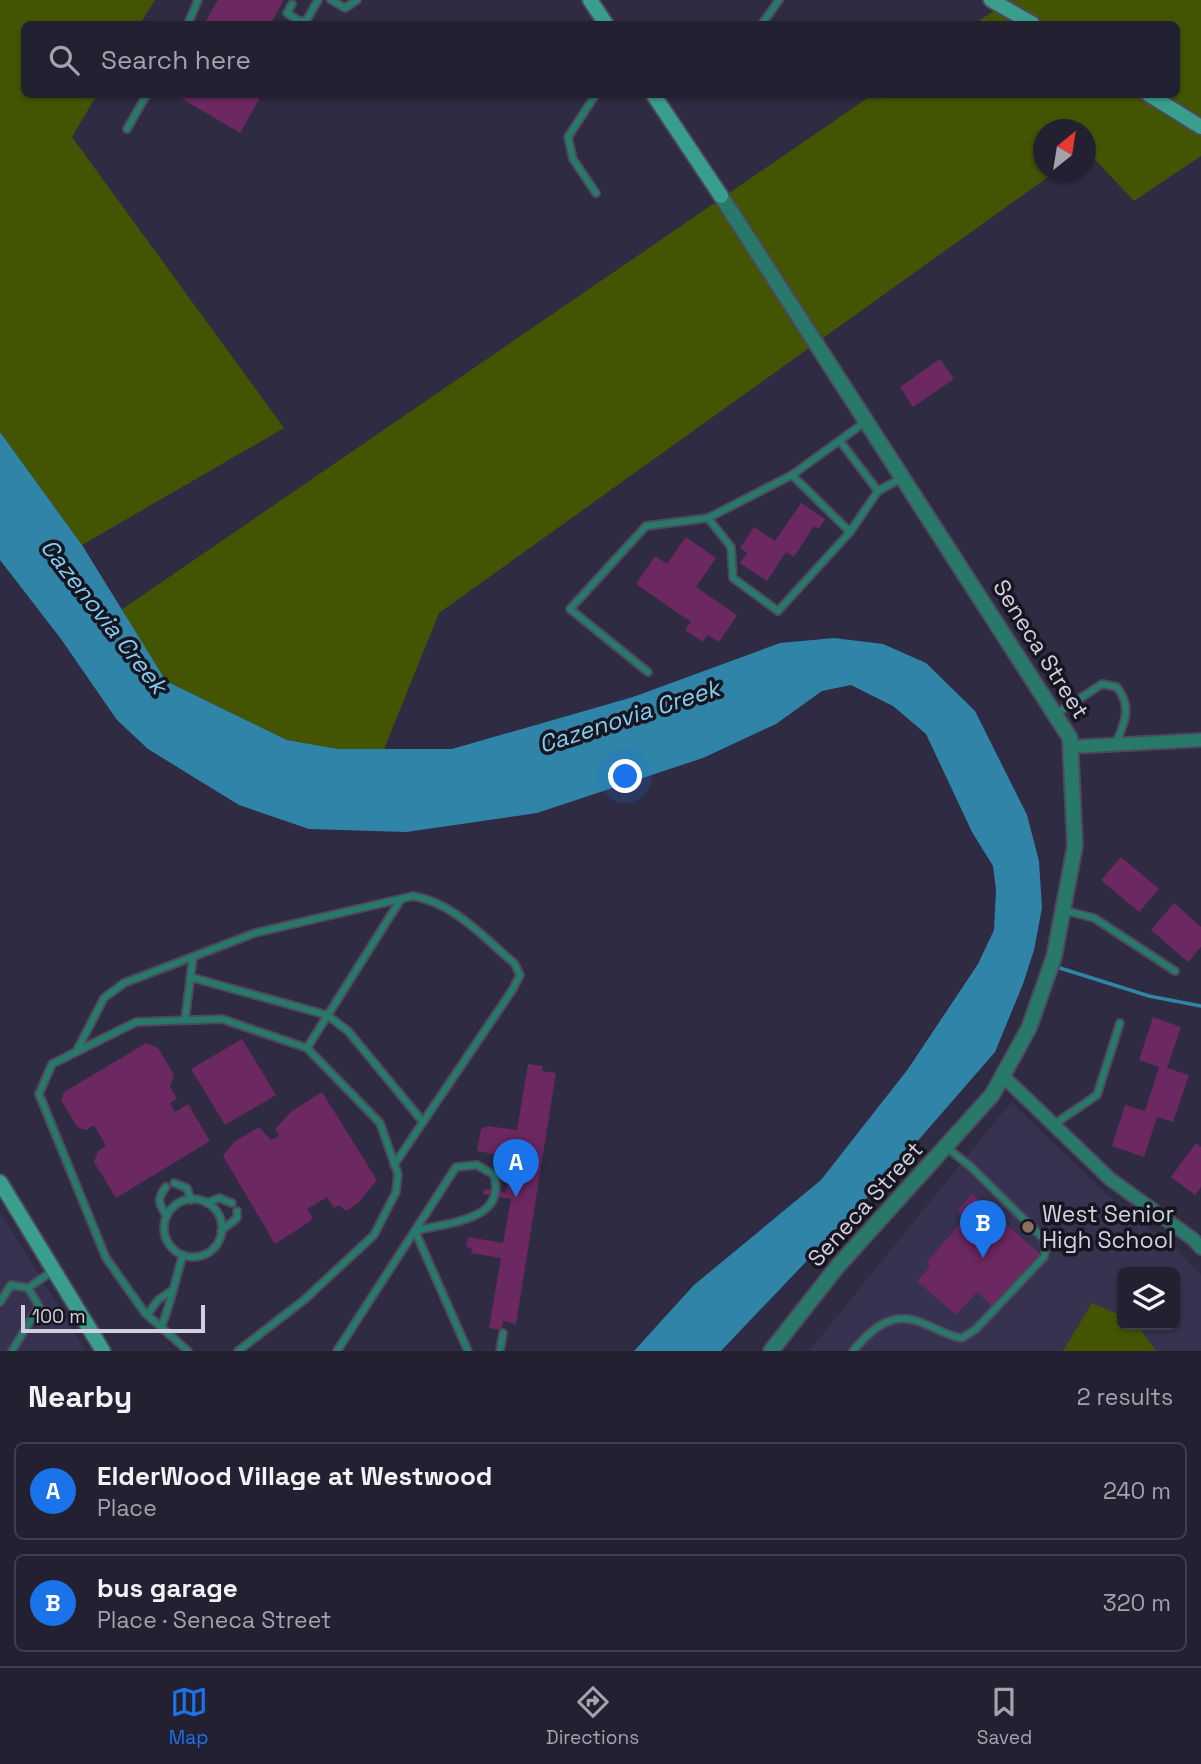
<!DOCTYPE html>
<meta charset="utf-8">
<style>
:root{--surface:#232032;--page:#2b283a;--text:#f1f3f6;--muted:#a3a3ac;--line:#403e4d;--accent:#1a73e8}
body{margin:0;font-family:"Space Grotesk",sans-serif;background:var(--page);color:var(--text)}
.controls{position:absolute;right:21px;bottom:21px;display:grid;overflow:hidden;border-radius:10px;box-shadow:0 2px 5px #0004}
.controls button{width:63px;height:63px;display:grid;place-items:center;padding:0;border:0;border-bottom:2px solid var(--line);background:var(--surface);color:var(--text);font:35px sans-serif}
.compass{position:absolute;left:1033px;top:119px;width:63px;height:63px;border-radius:50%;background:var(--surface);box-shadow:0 2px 5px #0004;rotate:30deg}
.scale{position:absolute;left:21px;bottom:18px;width:184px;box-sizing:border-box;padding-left:7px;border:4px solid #d1d0df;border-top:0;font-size:19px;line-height:24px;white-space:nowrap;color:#d1d0df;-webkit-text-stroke:5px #171520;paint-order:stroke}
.you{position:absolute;left:626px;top:777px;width:24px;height:24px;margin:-18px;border:5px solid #fff;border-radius:50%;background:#1a73e8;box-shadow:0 0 0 10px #1a73e833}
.badge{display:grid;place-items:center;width:46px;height:46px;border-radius:50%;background:var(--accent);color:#fff;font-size:23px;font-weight:700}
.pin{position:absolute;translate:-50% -58px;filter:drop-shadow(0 2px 4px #0008)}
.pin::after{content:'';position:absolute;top:37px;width:24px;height:21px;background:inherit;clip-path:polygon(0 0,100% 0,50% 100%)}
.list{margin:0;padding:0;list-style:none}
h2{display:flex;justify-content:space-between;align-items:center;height:91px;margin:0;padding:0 28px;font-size:30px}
h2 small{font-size:23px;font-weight:400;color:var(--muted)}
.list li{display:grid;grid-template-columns:46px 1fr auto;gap:21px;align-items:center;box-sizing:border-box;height:98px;margin:0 14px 14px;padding:0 14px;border:2px solid var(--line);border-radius:10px}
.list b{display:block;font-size:26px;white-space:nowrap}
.list p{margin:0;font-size:23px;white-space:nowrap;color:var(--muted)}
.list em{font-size:23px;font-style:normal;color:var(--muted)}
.icon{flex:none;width:38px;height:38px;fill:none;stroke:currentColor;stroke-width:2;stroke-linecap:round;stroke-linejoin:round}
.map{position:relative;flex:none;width:1201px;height:1351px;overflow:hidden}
.search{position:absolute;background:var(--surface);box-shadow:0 2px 5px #0004;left:21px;right:21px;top:21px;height:77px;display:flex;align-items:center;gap:18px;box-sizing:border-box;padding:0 24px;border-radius:10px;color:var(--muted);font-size:26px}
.sheet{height:315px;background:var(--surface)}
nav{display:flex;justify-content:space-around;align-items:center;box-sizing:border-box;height:98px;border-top:2px solid var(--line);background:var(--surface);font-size:19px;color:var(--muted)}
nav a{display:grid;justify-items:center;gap:4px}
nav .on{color:var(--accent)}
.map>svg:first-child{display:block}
</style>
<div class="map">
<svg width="1201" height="1351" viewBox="0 0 1201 1351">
<rect width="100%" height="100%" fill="#2f2b42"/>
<g fill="#37324f" fill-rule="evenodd">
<path d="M1011 1102 1120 1207 1175 1247 1201 1275V1351H809ZM1122 1272H1175V1325H1122Z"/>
<polygon points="0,1212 86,1351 0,1351"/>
</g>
<g fill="#435502">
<polygon points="0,0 155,0 140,24 24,24 24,94 97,95 72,137 284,428 82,545 0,432"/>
<polygon points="1010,0 1201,0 1201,156 1134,201 1086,150 1086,130 1044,130 1044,172 1055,172 439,613 384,749 338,749 287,740 166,681 121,610 872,95 1176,94 1176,24 974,24"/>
<polygon points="1092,1303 1122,1316 1122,1325 1137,1325 1156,1351 1063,1351"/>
</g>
<polygon fill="#3084a7" points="0,432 82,545 166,681 287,740 338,749 452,749 633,697 780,643 834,638 883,644 926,663 975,711 1027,815 1039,861 1042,908 1034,950 1023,984 995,1052 881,1183 721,1351 634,1351 694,1285 821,1180 908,1069 978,964 994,930 996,890 993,866 972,832 926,734 893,706 851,685 822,691 776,724 703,758 537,813 406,832 309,829 239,805 148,749 117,720 61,639 0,560"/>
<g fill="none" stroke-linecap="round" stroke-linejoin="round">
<polyline stroke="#3084a7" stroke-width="3.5" points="1060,968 1149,996 1201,1006"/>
</g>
<g fill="#6c2860">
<polygon points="218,0 284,0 270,24 204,24"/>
<polygon points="174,94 262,94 240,133"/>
<polygon points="940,359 954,379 913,407 900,387"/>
<polygon points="801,503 825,519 819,529 814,526 794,557 786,552 767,581 740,563 747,553 740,548 754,527 775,541"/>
<polygon points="686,537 716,558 696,587 737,615 719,642 708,635 703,642 685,630 691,622 636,584 655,556 667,564"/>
<polygon points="1121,857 1159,889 1139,912 1101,880"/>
<polygon points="1174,903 1201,927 1201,947 1188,962 1151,930"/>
<polygon points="1153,1017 1181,1027 1167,1068 1189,1075 1173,1122 1157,1117 1144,1157 1112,1146 1125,1105 1145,1111 1159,1067 1139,1060"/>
<polygon points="242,1039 276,1095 225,1125 191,1069"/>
<polygon points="146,1043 158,1048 174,1075 170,1087 177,1099 170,1103 175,1112 188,1104 210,1141 116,1198 94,1162 98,1151 106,1146 94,1125 86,1130 77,1127 61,1100 64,1092"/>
<polygon points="528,1064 543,1066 542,1071 556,1073 516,1324 503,1321 502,1330 489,1328 501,1258 471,1253 472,1248 466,1247 468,1237 503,1243 511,1199 483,1194 484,1189 506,1193 512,1157 477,1151 481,1129 488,1126 517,1130"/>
<polygon points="322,1092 377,1180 357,1204 346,1211 339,1205 334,1208 327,1197 307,1209 313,1218 309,1222 275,1244 223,1156 234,1142 259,1127 271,1140 279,1136 275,1129 292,1111"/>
<polygon points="1196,1143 1201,1147 1201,1187 1195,1195 1171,1177"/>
<polygon points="972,1194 1040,1254 993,1307 977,1292 956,1315 917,1281 930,1267 927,1262 965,1218 957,1211"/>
</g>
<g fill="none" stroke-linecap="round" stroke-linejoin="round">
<defs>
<g id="service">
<polyline points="331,0 345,8 357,0"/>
<polyline points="292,4 287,13 299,21 306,21 318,0"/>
<polyline points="188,24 198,0"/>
<polyline points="762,24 779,0"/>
<polyline points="596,94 568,137 573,159 596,193"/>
<polyline points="127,129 147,94"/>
<polyline points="840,441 878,491"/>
<polyline points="792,475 850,532"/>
<polyline points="708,518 731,547 733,578 778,611 850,532 878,491 902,478"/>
<polyline points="648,672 570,609 646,526 708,518 792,475 865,422"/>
<path d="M1056 714 1102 684 1117 687C1133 708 1124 724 1115 745"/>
<polyline points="1063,910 1094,918 1175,971"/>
<polyline points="190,977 327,1015 348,1031 423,1122"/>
<polyline points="185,1020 193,957"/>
<polyline points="307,1048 401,899"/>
<path d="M77 1050 104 998 124 983 255 933 413 896C454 903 483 937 514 963L520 975 513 989 394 1165"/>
<polyline points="1053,1125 1097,1095 1120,1023"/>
<polyline points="174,1183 187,1188 191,1200"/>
<path d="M166 1187C156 1199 159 1205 167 1216"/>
<circle cx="193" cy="1228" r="29"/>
<polyline points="207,1203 219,1198 232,1203"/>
<polyline points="221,1231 237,1218 237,1211"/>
<polyline points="415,1231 468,1351"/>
<polyline points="0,1302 11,1285 28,1288 54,1270"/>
<polyline points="147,1315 158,1300 171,1291"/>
<path d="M161 1327C171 1304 175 1280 183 1255"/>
<polyline points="12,1351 39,1306 28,1288"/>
<polyline points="188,1351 145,1313 106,1258 39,1094 52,1064 136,1022 222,1019 307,1048 380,1123 398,1174 396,1192 374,1235 304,1300 238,1351"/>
<path d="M337 1351 456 1167 477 1165 494 1175C507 1221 448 1222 415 1231"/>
<polyline points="500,1351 503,1333"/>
<path d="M853 1351C872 1328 893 1309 925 1324 937 1329 948 1336 962 1338L976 1329 1044 1257 1047 1242 970 1166 946 1147"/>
</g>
<g id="minor">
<polyline points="1070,747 1201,740"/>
<polyline points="1003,1076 1110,1179 1193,1239 1201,1248"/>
</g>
<polyline id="tertiary" points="721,196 1070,738 1075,846 1054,957 1029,1028 992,1095 837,1267 771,1351"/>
<g id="secondary">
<polyline points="590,0 606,24"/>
<polyline points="991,0 1033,24"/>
<polyline points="653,94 721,196"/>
<polyline points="1148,94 1201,127"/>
<polyline points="0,1182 103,1351"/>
</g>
</defs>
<use href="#service" stroke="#4c495e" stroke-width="10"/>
<use href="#minor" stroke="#4c495e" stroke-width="16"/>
<use href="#tertiary" stroke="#4c495e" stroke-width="18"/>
<use href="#secondary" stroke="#4c495e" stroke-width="18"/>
<use href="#service" stroke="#29796a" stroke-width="6"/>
<use href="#minor" stroke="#29796a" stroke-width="12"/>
<use href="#tertiary" stroke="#29796a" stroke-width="14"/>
<use href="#secondary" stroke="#399f8c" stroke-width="14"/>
</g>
<circle fill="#8d6e63" stroke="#171520" stroke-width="2.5" cx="1028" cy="1227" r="7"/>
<g text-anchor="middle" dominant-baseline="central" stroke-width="7" stroke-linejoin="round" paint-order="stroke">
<g font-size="23" fill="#d1d0df" stroke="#171520">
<text transform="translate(1041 649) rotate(58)">Seneca Street</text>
<text transform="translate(865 1204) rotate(-48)">Seneca Street</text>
</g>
<g font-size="23" fill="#d1d0df" stroke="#171520" text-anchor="start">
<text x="1042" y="1214">West Senior<tspan x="1042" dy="26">High School</tspan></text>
</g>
<g font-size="24" font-style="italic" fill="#83cef1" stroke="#171520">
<text transform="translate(104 616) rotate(52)">Cazenovia Creek</text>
<text transform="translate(629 716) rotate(-18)">Cazenovia Creek</text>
</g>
</g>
</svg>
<div class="controls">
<button><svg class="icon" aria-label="layers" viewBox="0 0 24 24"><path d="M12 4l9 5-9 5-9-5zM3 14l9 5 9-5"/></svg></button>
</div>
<svg class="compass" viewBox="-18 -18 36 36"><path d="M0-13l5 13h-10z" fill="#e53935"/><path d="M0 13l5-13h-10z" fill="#a3a3ac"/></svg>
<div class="scale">100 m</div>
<div class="you"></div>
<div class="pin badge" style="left:516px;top:1197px">A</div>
<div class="pin badge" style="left:983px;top:1258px">B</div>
<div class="search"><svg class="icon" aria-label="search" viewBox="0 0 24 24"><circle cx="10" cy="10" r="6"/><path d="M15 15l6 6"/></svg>Search here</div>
</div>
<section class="sheet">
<h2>Nearby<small>2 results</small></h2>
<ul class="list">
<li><span class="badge">A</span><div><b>ElderWood Village at Westwood</b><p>Place</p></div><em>240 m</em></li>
<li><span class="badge">B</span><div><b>bus garage</b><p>Place · Seneca Street</p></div><em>320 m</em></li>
</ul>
</section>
<nav>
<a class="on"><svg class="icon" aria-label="map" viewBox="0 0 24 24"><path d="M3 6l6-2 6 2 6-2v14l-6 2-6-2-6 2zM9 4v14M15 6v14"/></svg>Map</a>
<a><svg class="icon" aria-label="directions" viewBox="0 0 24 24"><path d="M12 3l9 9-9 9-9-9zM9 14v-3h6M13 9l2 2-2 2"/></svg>Directions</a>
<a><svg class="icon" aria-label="saved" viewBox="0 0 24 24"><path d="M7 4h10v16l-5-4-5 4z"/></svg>Saved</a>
</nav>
